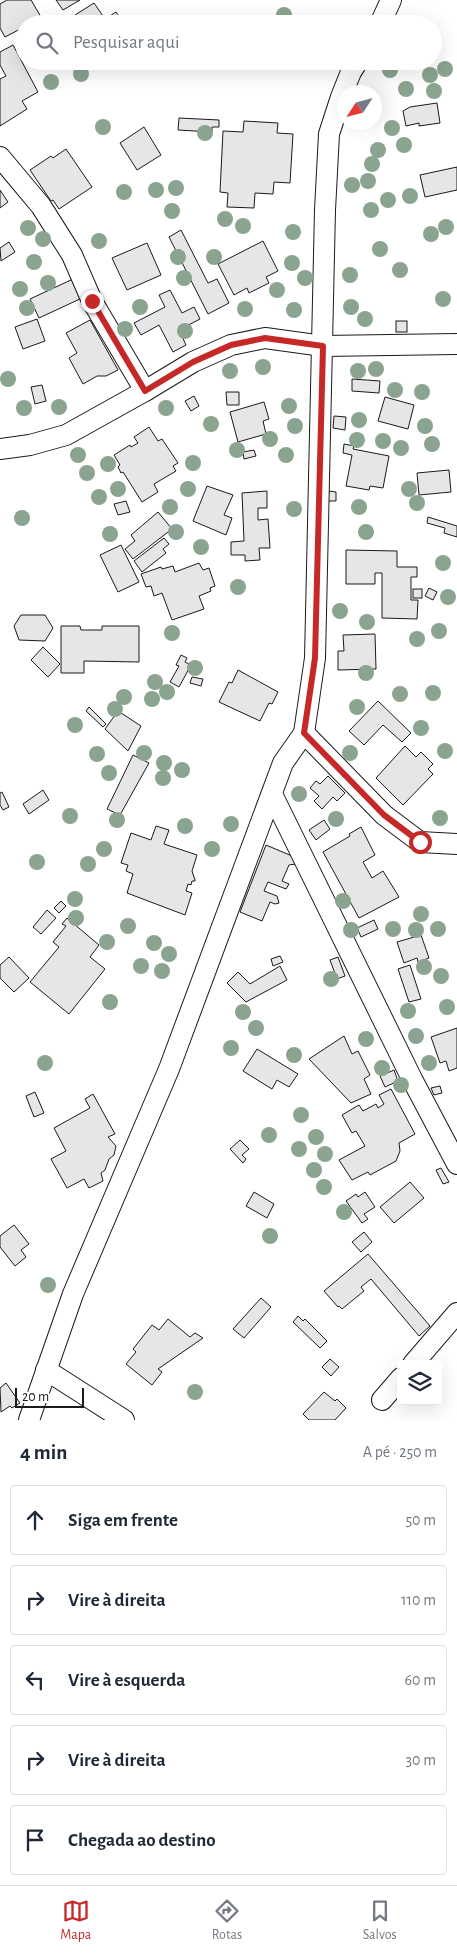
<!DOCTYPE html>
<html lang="pt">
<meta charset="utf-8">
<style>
:root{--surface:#fff;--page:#f2f2f3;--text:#1f2937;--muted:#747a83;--line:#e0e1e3;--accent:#c62828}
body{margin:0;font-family:"Alegreya Sans",sans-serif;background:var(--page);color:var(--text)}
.controls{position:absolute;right:15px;bottom:15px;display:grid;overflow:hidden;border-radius:5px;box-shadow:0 5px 20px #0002}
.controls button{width:45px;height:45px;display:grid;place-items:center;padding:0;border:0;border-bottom:1px solid var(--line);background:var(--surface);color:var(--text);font:25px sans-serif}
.compass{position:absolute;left:337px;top:85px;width:45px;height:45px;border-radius:50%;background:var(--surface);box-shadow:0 5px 20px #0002;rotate:234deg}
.scale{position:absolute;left:15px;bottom:12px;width:69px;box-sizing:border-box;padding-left:5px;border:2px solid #1a1a1a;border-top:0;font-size:14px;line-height:18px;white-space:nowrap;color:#1a1a1a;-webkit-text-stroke:4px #fff;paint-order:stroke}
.stop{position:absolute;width:15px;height:15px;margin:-11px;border:4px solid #c62828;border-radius:50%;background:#fff}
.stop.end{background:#c62828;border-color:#fff;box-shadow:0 1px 5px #0008}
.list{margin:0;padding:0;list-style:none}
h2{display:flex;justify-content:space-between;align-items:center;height:65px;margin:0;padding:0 20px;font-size:21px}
h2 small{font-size:16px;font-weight:400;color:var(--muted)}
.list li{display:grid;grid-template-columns:32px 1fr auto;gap:15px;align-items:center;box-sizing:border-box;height:70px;margin:0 10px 10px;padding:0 10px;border:1px solid var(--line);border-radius:5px}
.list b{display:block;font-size:19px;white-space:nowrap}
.list em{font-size:16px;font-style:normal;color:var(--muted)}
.icon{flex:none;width:28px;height:28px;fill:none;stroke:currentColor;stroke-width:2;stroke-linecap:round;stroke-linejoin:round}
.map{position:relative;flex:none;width:457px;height:1420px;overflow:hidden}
.search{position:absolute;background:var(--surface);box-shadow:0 5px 20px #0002;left:15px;right:15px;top:15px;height:55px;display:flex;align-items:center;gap:12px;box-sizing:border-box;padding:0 18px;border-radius:28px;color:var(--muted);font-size:19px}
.sheet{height:465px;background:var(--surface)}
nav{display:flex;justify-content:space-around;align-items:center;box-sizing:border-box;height:70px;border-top:1px solid var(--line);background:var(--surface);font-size:14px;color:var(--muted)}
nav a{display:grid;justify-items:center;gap:2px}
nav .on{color:var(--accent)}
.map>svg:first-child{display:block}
</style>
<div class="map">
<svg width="457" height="1420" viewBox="0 0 457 1420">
<rect width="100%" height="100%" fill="#fff"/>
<g fill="#e6e6e6" stroke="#1a1a1a">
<polygon points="7,0 31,0 41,17 29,24 24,24 24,27 5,37 0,28 0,4"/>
<polygon points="56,0 80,0 63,10"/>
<polygon points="94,3 105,19 116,12 123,22 81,24 75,15"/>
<polygon points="73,15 79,24 61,24"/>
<polygon points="13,45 38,92 22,101 27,109 0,126 0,79 6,76 0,65 0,52"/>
<polygon points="437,103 440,123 419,126 419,123 406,126 403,111 410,107"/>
<polygon points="179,118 219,120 219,127 212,127 212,132 178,130"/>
<polygon points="244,121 278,123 277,133 293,134 290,183 274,182 273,194 255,193 254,208 227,207 228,193 220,192 223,131 243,132"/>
<polygon points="144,127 161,155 137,170 120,143"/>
<polygon points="66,149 92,187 59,209 53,200 51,201 30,170 51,156 53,158"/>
<polygon points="457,167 457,190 425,197 420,175"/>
<polygon points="0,190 8,202 0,208"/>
<polygon points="181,230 208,283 217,279 229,303 208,314 169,237"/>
<polygon points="263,241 278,271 266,277 269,283 249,293 247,288 234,295 218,264"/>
<polygon points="9,242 15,252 1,261 0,248"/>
<polygon points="147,243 161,275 127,290 112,258"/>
<polygon points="73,279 82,298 39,318 30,299"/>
<polygon points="170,290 182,313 194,307 200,319 179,330 186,345 173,352 159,325 141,335 134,323 165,307 159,295"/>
<polygon points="37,319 45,341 23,349 15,327"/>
<polygon points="90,320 118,370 106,376 97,376 83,384 69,358 77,353 66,333"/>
<rect x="396" y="321" width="11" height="11"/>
<polygon points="352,379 380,381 379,393 352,391"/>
<polygon points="42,385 46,401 35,404 31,387"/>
<polygon points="226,392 239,392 239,405 227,405"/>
<polygon points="194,396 199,406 191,411 185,401"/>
<polygon points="385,397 414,405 408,429 378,421"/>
<polygon points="264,402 269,419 263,421 266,434 238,442 230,412"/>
<polygon points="334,416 346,417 345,430 333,428"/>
<polygon points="149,427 158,441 162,439 178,463 173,466 176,471 154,484 158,492 142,502 123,472 121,473 118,467 120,465 114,455 130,445 131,447 138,443 134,437"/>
<polygon points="344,444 354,446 353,449 389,456 383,488 370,486 369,490 346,486 352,455 343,453"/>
<polygon points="254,450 256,456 244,459 243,452"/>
<polygon points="449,470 451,492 419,495 417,473"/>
<polygon points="207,486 233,495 224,515 232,518 226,535 193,521"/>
<polygon points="267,491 267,508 258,508 258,520 268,519 270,548 259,548 260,560 245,561 245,555 231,555 231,542 244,541 242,493"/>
<polygon points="329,491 336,492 336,501 328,501"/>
<polygon points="126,501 130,512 118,515 114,504"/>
<polygon points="158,512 172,529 133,559 125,549 135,541 131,535"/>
<polygon points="428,517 457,526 457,537 444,533 445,528 427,523"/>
<polygon points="164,538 169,544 163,549 166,553 142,572 134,561"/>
<polygon points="121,545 139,582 118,592 100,555"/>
<polygon points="346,550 397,551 397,567 417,567 417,577 411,577 411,600 418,600 417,619 382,618 382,573 375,573 375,584 346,584"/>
<polygon points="199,563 203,570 209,568 215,586 210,588 211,591 199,596 204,609 172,620 162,593 154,596 151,586 146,587 141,574 161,567 162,569 173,566 175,572"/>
<polygon points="429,588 437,592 433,600 425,596"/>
<rect x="413" y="589" width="9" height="9"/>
<polygon points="21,615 45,615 53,628 45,641 19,640 14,626"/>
<polygon points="61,626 80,626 81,630 102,630 102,626 139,626 139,662 84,661 84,673 61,673"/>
<polygon points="375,634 376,669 338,670 338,651 344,651 343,635"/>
<polygon points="43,647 60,664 48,677 31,660"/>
<polygon points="181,655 187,658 185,662 191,665 179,687 170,682 179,666 176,665"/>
<polygon points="238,670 278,692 272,704 269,703 260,721 219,702 229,682 232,683"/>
<polygon points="192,677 203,679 201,686 190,683"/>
<polygon points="378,701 411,733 402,742 383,725 364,745 349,731"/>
<polygon points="89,707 106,724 103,727 86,711"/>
<polygon points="118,711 141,726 128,751 105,729"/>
<polygon points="405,746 416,757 421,752 433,764 428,769 433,774 403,805 376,778"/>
<polygon points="133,755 149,763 120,815 107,809"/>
<polygon points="328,776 345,793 337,801 333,797 322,809 314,801 319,796 310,788 316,781 320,784"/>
<polygon points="43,790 49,800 29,814 23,804"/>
<polygon points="2,792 9,807 3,810 0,805 0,793"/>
<polygon points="324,820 330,829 316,840 309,830"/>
<polygon points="156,826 169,830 164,844 197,855 192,871 195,880 195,881 192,881 191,885 188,884 186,891 192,893 185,915 127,893 133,874 126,871 128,865 121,863 131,833 151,840"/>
<polygon points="361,827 375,855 363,862 372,878 383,871 399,897 359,918 323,852 350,836 349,834"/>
<polygon points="266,845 292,856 296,864 289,865 282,881 289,884 286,889 268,882 264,891 277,896 279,903 275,904 270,902 262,921 240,912"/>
<polygon points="61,901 66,906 59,913 54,908"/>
<polygon points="47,910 56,918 41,934 33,927"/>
<polygon points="67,918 99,945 90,957 105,969 69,1014 30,982 59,947 53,942 66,926 62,924"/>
<polygon points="374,920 378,929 361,937 357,928"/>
<polygon points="421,935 429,958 418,962 417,958 404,963 397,942"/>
<polygon points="280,956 283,962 273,966 271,959"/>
<polygon points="9,957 29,978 14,992 0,978 0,965"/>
<polygon points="338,957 345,976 337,979 330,960"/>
<polygon points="410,965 421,999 409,1002 398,969"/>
<polygon points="280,966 287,980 246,1002 227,983 238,972 250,984"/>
<polygon points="457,1028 457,1068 449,1071 446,1061 440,1063 431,1037"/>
<polygon points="344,1036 352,1054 358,1051 370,1075 364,1079 371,1094 351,1103 309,1059"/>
<polygon points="257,1049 298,1074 289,1087 277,1080 272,1089 243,1071"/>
<polygon points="394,1070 398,1081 385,1087 380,1076"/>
<polygon points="440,1086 442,1093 434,1095 431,1088"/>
<polygon points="391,1089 415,1134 399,1143 400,1151 396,1161 370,1175 368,1172 352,1180 339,1160 365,1146 356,1131 352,1133 342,1115 359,1105 363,1111 376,1104 378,1108 384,1104 379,1095"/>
<polygon points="35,1092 44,1113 34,1117 26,1096"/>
<polygon points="93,1094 115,1134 108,1137 116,1146 114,1155 109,1159 105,1170 101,1173 103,1181 89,1188 84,1179 67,1188 51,1159 66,1151 54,1128 90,1108 85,1099"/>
<polygon points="240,1140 249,1149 242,1155 246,1159 243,1163 230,1149"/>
<polygon points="441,1168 449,1182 443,1184 436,1170"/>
<polygon points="410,1182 424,1198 394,1223 380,1207"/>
<polygon points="254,1192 274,1204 267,1218 246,1206"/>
<polygon points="365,1192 375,1207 364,1214 368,1219 362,1223 346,1201 356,1194 358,1197"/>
<polygon points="14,1225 29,1244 21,1250 26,1257 15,1266 0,1247 0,1236"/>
<polygon points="364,1232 372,1242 361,1252 352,1242"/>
<polygon points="368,1254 430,1326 419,1336 371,1279 361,1287 364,1291 342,1309 339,1306 338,1307 324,1291"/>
<polygon points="261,1298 271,1307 244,1338 233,1329"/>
<polygon points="298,1316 303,1321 305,1319 327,1341 320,1348 293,1322"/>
<polygon points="168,1319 190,1337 195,1333 203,1338 158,1369 162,1372 152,1385 126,1364 136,1352 133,1349 152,1325 159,1330"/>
<polygon points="330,1359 339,1367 331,1376 322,1367"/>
<polygon points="6,1383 20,1403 12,1408 10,1406 1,1412 0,1388"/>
<polygon points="324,1392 335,1401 337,1399 346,1408 335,1420 309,1420 303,1414"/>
</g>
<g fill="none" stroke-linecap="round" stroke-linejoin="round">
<defs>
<g id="street">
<polyline points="380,24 391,0"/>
<polyline points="0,157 41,206 72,255 92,301 145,391"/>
<polyline points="0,449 30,445 66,435 145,391 193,362 231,345 265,338 323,346 457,344"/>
<polyline points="304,733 384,815 420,842 457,844"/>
<polyline points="272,794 413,1081 457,1164"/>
<polyline points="413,1364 457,1313"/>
<polyline points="46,1370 124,1420"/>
<polyline points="382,1400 401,1378"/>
<polyline points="29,1420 73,1294 169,1069 283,763 304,733 315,658 325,210 329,134 341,97 351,72 358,61"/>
</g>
</defs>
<use href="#street" stroke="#1a1a1a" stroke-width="22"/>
<use href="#street" stroke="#fff" stroke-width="20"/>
</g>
<g fill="#8aa48f">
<circle cx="284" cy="15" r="8"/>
<circle cx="445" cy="69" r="8"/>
<circle cx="390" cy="70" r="8"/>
<circle cx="81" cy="74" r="8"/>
<circle cx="430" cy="75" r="8"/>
<circle cx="51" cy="82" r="8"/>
<circle cx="406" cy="89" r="8"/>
<circle cx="434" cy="91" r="8"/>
<circle cx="103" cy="127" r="8"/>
<circle cx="392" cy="128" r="8"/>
<circle cx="205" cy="133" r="8"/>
<circle cx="404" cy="145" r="8"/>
<circle cx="378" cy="150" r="8"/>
<circle cx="372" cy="164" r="8"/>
<circle cx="368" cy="181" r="8"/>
<circle cx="352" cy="185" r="8"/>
<circle cx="176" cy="188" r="8"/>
<circle cx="156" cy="190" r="8"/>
<circle cx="124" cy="192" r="8"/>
<circle cx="410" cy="196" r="8"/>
<circle cx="388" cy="200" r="8"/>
<circle cx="371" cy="210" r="8"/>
<circle cx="172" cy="211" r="8"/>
<circle cx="225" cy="219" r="8"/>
<circle cx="243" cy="226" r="8"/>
<circle cx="446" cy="227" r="8"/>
<circle cx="28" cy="228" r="8"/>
<circle cx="293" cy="232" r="8"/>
<circle cx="431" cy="234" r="8"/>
<circle cx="43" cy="239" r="8"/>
<circle cx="99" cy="241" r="8"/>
<circle cx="380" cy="249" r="8"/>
<circle cx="178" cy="257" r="8"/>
<circle cx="214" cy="257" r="8"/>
<circle cx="34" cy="262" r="8"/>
<circle cx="292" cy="263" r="8"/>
<circle cx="400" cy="270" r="8"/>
<circle cx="350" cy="275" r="8"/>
<circle cx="184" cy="278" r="8"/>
<circle cx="305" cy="278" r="8"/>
<circle cx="48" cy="283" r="8"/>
<circle cx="20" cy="289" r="8"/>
<circle cx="277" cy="290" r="8"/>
<circle cx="443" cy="299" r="8"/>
<circle cx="140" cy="307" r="8"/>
<circle cx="351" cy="307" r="8"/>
<circle cx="27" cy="308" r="8"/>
<circle cx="245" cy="309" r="8"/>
<circle cx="294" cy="310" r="8"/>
<circle cx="365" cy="319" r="8"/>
<circle cx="125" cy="329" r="8"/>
<circle cx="185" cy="331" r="8"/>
<circle cx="263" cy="367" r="8"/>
<circle cx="376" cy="369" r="8"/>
<circle cx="230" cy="371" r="8"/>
<circle cx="358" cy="371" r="8"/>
<circle cx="8" cy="379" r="8"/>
<circle cx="395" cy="390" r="8"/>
<circle cx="422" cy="392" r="8"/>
<circle cx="289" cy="406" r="8"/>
<circle cx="59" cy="407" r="8"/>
<circle cx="24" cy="408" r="8"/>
<circle cx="166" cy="408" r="8"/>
<circle cx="359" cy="420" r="8"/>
<circle cx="211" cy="424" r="8"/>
<circle cx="295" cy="426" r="8"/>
<circle cx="425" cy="426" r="8"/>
<circle cx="270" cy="439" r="8"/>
<circle cx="357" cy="440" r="8"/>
<circle cx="383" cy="441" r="8"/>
<circle cx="432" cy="444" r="8"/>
<circle cx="401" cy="448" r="8"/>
<circle cx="237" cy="450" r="8"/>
<circle cx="78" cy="455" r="8"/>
<circle cx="286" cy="455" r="8"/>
<circle cx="193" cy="463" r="8"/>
<circle cx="108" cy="464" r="8"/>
<circle cx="87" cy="473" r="8"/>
<circle cx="118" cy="489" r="8"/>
<circle cx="188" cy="489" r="8"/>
<circle cx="409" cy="489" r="8"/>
<circle cx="99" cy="497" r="8"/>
<circle cx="417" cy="503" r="8"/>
<circle cx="170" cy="507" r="8"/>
<circle cx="359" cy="507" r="8"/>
<circle cx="294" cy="509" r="8"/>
<circle cx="22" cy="518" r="8"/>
<circle cx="176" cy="532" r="8"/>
<circle cx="366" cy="532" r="8"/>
<circle cx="110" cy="534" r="8"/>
<circle cx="201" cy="547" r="8"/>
<circle cx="443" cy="563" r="8"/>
<circle cx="238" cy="587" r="8"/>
<circle cx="448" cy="597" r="8"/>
<circle cx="340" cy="611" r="8"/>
<circle cx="367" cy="622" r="8"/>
<circle cx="439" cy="631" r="8"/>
<circle cx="172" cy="633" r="8"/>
<circle cx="417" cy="639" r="8"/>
<circle cx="195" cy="668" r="8"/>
<circle cx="366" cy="673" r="8"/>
<circle cx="155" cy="682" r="8"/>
<circle cx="167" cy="692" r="8"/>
<circle cx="433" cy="693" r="8"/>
<circle cx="400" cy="694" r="8"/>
<circle cx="124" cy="697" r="8"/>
<circle cx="152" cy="699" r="8"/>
<circle cx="357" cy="707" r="8"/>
<circle cx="115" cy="709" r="8"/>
<circle cx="75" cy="725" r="8"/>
<circle cx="421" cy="728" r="8"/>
<circle cx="445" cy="751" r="8"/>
<circle cx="144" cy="753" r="8"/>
<circle cx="350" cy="753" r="8"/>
<circle cx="97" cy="754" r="8"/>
<circle cx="164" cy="763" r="8"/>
<circle cx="182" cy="770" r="8"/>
<circle cx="109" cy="773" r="8"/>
<circle cx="163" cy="778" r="8"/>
<circle cx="299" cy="794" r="8"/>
<circle cx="70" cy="816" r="8"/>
<circle cx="440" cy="818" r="8"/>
<circle cx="336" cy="819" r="8"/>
<circle cx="117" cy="820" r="8"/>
<circle cx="231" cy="824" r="8"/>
<circle cx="185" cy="826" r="8"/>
<circle cx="104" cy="849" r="8"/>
<circle cx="212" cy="849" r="8"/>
<circle cx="37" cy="862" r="8"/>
<circle cx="88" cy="864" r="8"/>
<circle cx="75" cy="899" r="8"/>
<circle cx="343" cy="901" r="8"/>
<circle cx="421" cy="914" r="8"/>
<circle cx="76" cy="918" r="8"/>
<circle cx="128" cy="926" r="8"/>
<circle cx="393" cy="929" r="8"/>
<circle cx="438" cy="929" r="8"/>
<circle cx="351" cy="930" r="8"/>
<circle cx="416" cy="930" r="8"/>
<circle cx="107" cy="942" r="8"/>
<circle cx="154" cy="943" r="8"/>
<circle cx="169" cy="954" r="8"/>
<circle cx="141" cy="966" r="8"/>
<circle cx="424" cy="967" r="8"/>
<circle cx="162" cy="971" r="8"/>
<circle cx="441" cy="976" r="8"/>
<circle cx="331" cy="979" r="8"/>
<circle cx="110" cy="1002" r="8"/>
<circle cx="447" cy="1007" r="8"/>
<circle cx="408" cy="1011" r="8"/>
<circle cx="243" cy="1012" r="8"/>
<circle cx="256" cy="1028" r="8"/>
<circle cx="416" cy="1036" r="8"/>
<circle cx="366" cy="1039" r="8"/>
<circle cx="231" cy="1048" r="8"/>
<circle cx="294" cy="1055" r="8"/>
<circle cx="45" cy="1063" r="8"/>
<circle cx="429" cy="1063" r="8"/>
<circle cx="382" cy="1068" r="8"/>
<circle cx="401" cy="1085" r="8"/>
<circle cx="301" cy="1115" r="8"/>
<circle cx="269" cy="1135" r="8"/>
<circle cx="316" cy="1137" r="8"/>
<circle cx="299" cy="1149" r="8"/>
<circle cx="325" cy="1154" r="8"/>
<circle cx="314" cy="1170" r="8"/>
<circle cx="324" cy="1187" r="8"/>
<circle cx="344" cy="1212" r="8"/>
<circle cx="270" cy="1236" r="8"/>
<circle cx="48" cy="1285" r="8"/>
<circle cx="195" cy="1392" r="8"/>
</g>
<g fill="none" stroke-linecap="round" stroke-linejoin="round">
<polyline stroke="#c62828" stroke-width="6" points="92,301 145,391 193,362 231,345 265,338 323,346 315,658 304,733 384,815 420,842"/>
</g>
</svg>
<div class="controls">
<button><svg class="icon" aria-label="layers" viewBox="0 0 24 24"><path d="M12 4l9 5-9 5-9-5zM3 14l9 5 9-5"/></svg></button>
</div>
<svg class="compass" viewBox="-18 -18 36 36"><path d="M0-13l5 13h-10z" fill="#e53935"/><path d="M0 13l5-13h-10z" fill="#747a83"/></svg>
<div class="scale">20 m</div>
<div class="stop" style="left:420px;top:842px"></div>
<div class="stop end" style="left:92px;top:301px"></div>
<div class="search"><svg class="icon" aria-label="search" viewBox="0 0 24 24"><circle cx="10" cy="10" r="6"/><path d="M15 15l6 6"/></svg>Pesquisar aqui</div>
</div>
<section class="sheet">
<h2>4 min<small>A pé · 250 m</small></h2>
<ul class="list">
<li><svg class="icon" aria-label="ahead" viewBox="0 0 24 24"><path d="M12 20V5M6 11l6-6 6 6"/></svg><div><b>Siga em frente</b></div><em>50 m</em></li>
<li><svg class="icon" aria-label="right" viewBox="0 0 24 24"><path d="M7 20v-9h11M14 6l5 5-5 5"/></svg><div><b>Vire à direita</b></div><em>110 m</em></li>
<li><svg class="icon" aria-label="left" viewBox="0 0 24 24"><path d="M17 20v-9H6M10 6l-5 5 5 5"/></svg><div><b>Vire à esquerda</b></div><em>60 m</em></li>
<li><svg class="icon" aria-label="right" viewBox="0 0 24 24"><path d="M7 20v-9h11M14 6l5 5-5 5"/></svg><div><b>Vire à direita</b></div><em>30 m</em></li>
<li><svg class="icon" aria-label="arrive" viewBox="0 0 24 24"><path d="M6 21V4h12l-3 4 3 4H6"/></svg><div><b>Chegada ao destino</b></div></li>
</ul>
</section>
<nav>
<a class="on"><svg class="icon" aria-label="map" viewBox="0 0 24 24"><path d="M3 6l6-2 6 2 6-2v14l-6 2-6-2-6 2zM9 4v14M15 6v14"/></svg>Mapa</a>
<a><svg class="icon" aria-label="directions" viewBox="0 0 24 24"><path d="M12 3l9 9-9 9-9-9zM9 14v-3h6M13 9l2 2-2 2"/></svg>Rotas</a>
<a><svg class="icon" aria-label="saved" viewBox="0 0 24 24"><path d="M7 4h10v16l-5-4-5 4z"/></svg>Salvos</a>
</nav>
